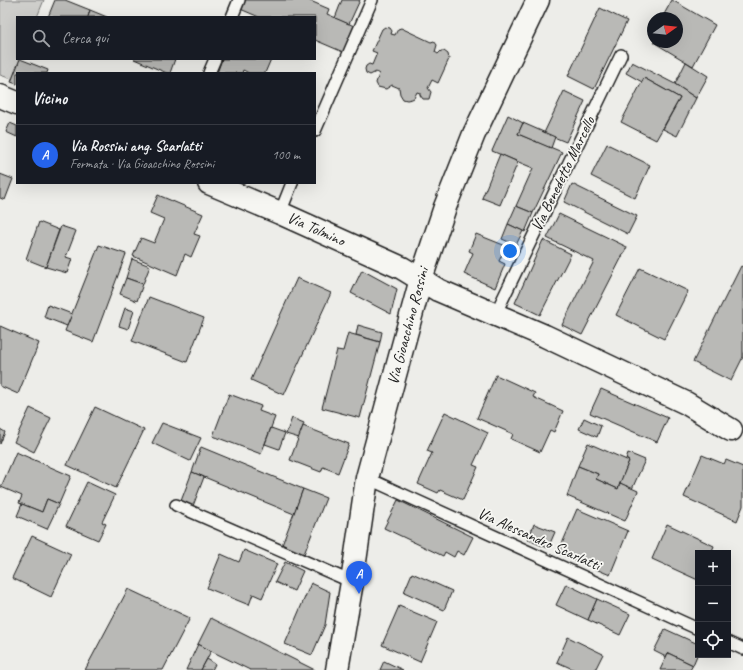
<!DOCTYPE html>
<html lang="it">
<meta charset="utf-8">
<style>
:root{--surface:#171b24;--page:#242831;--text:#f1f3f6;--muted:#9ea1a6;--line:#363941;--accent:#2563eb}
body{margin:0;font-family:Caveat,sans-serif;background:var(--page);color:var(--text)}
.controls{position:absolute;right:12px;bottom:12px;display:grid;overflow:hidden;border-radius:0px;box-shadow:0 4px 16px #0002}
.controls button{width:36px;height:36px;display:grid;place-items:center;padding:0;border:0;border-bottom:1px solid var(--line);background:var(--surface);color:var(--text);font:20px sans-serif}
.compass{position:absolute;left:647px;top:12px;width:36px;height:36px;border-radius:50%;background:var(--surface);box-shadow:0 4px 16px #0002;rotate:75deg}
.you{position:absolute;left:510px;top:251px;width:14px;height:14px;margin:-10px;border:3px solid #fff;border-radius:50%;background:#1a73e8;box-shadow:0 0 0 6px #1a73e833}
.badge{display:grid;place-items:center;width:26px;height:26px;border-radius:50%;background:var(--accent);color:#fff;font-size:13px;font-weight:700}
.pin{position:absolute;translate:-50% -33px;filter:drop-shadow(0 1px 2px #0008)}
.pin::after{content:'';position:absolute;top:21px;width:14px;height:12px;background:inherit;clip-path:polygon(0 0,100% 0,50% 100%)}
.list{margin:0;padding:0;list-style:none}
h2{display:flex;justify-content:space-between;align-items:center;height:52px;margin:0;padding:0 16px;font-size:17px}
h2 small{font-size:13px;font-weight:400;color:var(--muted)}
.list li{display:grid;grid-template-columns:26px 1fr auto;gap:12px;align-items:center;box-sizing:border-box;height:60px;padding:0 16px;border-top:1px solid var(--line)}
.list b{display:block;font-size:15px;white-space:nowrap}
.list p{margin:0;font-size:13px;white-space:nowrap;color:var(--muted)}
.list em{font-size:13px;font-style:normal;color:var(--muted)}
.icon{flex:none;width:22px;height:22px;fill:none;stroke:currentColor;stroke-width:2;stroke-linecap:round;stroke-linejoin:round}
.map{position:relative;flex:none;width:743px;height:670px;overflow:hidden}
.search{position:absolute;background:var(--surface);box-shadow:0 4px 16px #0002;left:16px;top:16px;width:300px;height:44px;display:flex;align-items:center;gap:10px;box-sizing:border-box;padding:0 14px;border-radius:0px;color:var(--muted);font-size:15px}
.panel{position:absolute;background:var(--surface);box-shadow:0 4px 16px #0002;left:16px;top:72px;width:300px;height:112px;border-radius:0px}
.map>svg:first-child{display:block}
</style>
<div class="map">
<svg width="743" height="670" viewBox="0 0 743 670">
<rect width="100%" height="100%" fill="#edede9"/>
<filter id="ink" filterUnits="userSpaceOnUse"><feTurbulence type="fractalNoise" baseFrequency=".025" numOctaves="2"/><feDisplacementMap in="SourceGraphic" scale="8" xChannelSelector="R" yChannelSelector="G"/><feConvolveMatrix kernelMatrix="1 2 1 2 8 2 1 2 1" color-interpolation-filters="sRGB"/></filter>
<g filter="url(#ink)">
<polygon fill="#cececb" stroke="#757574" points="0,0 44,0 37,17 17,17 17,59 20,59 12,79 0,75"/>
<g fill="#b9b9b6" stroke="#1c1c1c">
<polygon points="55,0 65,0 90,10 88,17 48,17"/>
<polygon points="242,0 308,0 329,9 327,14 354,26 343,52 315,40 315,17 259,17 238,8"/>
<polygon points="342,0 360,0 349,24 335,18"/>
<polygon points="672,0 715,25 693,66 653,42 677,42 677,18 662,18"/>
<polygon points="600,8 627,21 594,89 568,76"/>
<polygon points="90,10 107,17 88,17"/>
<polygon points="385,27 390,28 392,31 391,34 395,35 398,29 401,28 431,42 434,41 437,45 435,52 438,54 441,51 444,51 448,54 449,59 438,83 432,80 428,88 431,92 429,99 423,99 420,95 420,93 417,92 414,98 412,99 407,100 403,99 400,94 399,88 392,85 386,89 378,87 376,83 379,74 376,72 370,75 366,73 365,69 366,66 369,64 372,65 377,53 372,51 382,29"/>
<polygon points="20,59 48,70 47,73 17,73 17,84 11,82"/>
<polygon points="134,59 175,59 170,73 167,73"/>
<polygon points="222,59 271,59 265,73 249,73 243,70 242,73 217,73"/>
<polygon points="632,62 675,84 696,98 677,136 663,129 680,98 644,78 642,82 626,73"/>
<polygon points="686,62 708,76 696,98 675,84"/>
<polygon points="644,78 680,98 656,140 621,122"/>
<polygon points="564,91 585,101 566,142 544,133"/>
<polygon points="508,115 523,123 518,134 562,152 533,213 516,206 533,168 492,151"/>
<polygon points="10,123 17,126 17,137 6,132"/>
<polygon points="523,123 555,137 551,148 518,134"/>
<polygon points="607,144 650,165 635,198 591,176"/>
<polygon points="500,154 518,162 500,205 482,198"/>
<polygon points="0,174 13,179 5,200 0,198"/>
<polygon points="572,184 637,216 628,234 564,202"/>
<polygon points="158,195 203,214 194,234 200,236 191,257 185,254 177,275 133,256 141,238 154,243 164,219 150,213"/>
<polygon points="516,206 533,213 525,232 508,224"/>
<polygon points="559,214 627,247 582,335 562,325 594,261 547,238"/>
<polygon points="39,222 59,230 46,267 26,259"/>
<polygon points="508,224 523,231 516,245 502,239"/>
<polygon points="61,226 76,231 66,257 72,259 67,273 46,267"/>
<polygon points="476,234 506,246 499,261 505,264 495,288 464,274 473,253 469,251"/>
<polygon points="543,240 571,254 540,315 515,303"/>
<polygon points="99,245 126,254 93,342 65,331"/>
<polygon points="132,259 150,266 143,284 126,278"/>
<polygon points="741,266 743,267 743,357 731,381 693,362"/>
<polygon points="640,268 688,291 664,339 616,315"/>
<polygon points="362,270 397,289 391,314 351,293"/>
<polygon points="126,278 143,284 137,301 120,294"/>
<polygon points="297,278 331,293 284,395 251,380"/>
<polygon points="149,297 204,318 187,362 132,341"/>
<polygon points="48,305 72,314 67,326 44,317"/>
<polygon points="125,308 134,311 128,329 119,326"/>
<polygon points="358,325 382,332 380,342 356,335"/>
<polygon points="0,326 39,343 18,394 0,386"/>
<polygon points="348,333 380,342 360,418 322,408 337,350 343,351"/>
<polygon points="496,375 535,393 533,397 563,411 554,432 550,430 540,452 511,439 513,434 477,418"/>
<polygon points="601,389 668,418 657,442 590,413"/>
<polygon points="229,394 261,406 259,411 275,417 261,454 213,436"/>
<polygon points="95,407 144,430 116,488 67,465"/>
<polygon points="30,408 51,418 34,452 14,442"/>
<polygon points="445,412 488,433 473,465 478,467 463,500 440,490 438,493 418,484 432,453 427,451"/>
<polygon points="292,418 304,423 299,438 286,434"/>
<polygon points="584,418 601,426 597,437 579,429"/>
<polygon points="162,423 201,438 190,461 152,443"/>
<polygon points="303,426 349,444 338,473 323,467 321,472 290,460"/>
<polygon points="271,428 285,433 279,449 265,444"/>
<polygon points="0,429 5,432 0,444"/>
<polygon points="588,443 629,461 618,489 596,479 598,474 578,466"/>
<polygon points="201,447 303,489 294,514 192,472"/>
<polygon points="16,452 71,476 59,504 47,499 42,512 19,503 22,496 1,487"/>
<polygon points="628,453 645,460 632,489 620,483 629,461 626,459"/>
<polygon points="702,455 724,464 726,460 743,467 743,506 737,521 684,497"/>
<polygon points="578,466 598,474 596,479 618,489 620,483 638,491 625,521 567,496"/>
<polygon points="192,472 204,477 193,506 181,501"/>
<polygon points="87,482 115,495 102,522 106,524 98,540 66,526"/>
<polygon points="303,489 326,498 304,554 282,545"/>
<polygon points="47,499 59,504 47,529 17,516 22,504 42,512"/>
<polygon points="398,500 473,537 464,555 457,551 454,557 445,552 443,556 384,528"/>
<polygon points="577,509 628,531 610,575 558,553"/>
<polygon points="534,524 555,532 548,548 528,540"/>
<polygon points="667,524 714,546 711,553 698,553 698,580 652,559"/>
<polygon points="32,536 71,554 51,597 12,578"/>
<polygon points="244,550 277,564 262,598 253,594 249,605 207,588 221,554 239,562"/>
<polygon points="285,562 303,571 294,591 275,582"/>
<polygon points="412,573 452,591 444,610 404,592"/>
<polygon points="311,583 330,592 325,625 312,655 285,644"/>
<polygon points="566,584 597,599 588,620 556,605"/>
<polygon points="128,589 190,618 163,670 85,670"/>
<polygon points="597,599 630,614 620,635 588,620"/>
<polygon points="399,606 437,622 420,662 382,645"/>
<polygon points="211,618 315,670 250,670 211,651 198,644"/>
<polygon points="665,629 698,644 698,653 693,665 668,653 666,657 654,651"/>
<polygon points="568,637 603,654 595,670 575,670 557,662"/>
<polygon points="198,644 211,651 201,670 186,670"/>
<polygon points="668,653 693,665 690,670 660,670"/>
<polygon points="207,659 215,664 212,670 201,670"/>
<polygon points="384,661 403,670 380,670"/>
</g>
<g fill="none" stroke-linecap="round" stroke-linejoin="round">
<defs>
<g id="service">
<polyline points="232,17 239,0"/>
<polyline points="209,73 215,59"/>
<polyline points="315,131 372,0"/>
<polyline points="280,213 292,183"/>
<polyline points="495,315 621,55"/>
<polyline points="367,478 698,629"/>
<polyline points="176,505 352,582"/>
<polyline points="728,642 743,649"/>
</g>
<g id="minor">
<polyline points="0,96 17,103"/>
<polyline points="209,183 280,213 402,268 438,290 545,336 686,403 731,430"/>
</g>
<polyline id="tertiary" points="337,670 352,582 367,478 421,279 445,207 474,134 538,0"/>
</defs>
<use href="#service" stroke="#1c1c1c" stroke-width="14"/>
<use href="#minor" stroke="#1c1c1c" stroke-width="25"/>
<use href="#tertiary" stroke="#1c1c1c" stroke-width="25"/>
<use href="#service" stroke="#f6f6f2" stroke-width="11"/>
<use href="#minor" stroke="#f6f6f2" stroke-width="22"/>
<use href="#tertiary" stroke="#f6f6f2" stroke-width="22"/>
</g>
</g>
<g text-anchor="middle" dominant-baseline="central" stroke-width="3.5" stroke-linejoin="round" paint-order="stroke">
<g font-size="16" fill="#1c1c1c" stroke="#f6f6f2">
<text transform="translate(563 174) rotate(-64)">Via Benedetto Marcello</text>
<text transform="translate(316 229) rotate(24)">Via Tolmino</text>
<text transform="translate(408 326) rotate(-75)">Via Gioacchino Rossini</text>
<text transform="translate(539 539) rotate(24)">Via Alessandro Scarlatti</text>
</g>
</g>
</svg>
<div class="controls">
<button>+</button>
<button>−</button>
<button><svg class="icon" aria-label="locate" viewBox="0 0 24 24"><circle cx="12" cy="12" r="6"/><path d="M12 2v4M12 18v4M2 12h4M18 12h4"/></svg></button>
</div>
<svg class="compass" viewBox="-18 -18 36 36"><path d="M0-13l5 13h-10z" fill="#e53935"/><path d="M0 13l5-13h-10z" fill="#9ea1a6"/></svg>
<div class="you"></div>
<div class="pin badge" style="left:359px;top:594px">A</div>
<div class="search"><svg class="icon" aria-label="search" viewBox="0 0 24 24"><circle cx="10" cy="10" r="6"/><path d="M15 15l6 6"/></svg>Cerca qui</div>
<section class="panel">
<h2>Vicino<small></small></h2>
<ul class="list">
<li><span class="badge">A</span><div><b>Via Rossini ang. Scarlatti</b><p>Fermata · Via Gioacchino Rossini</p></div><em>100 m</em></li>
</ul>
</section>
</div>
